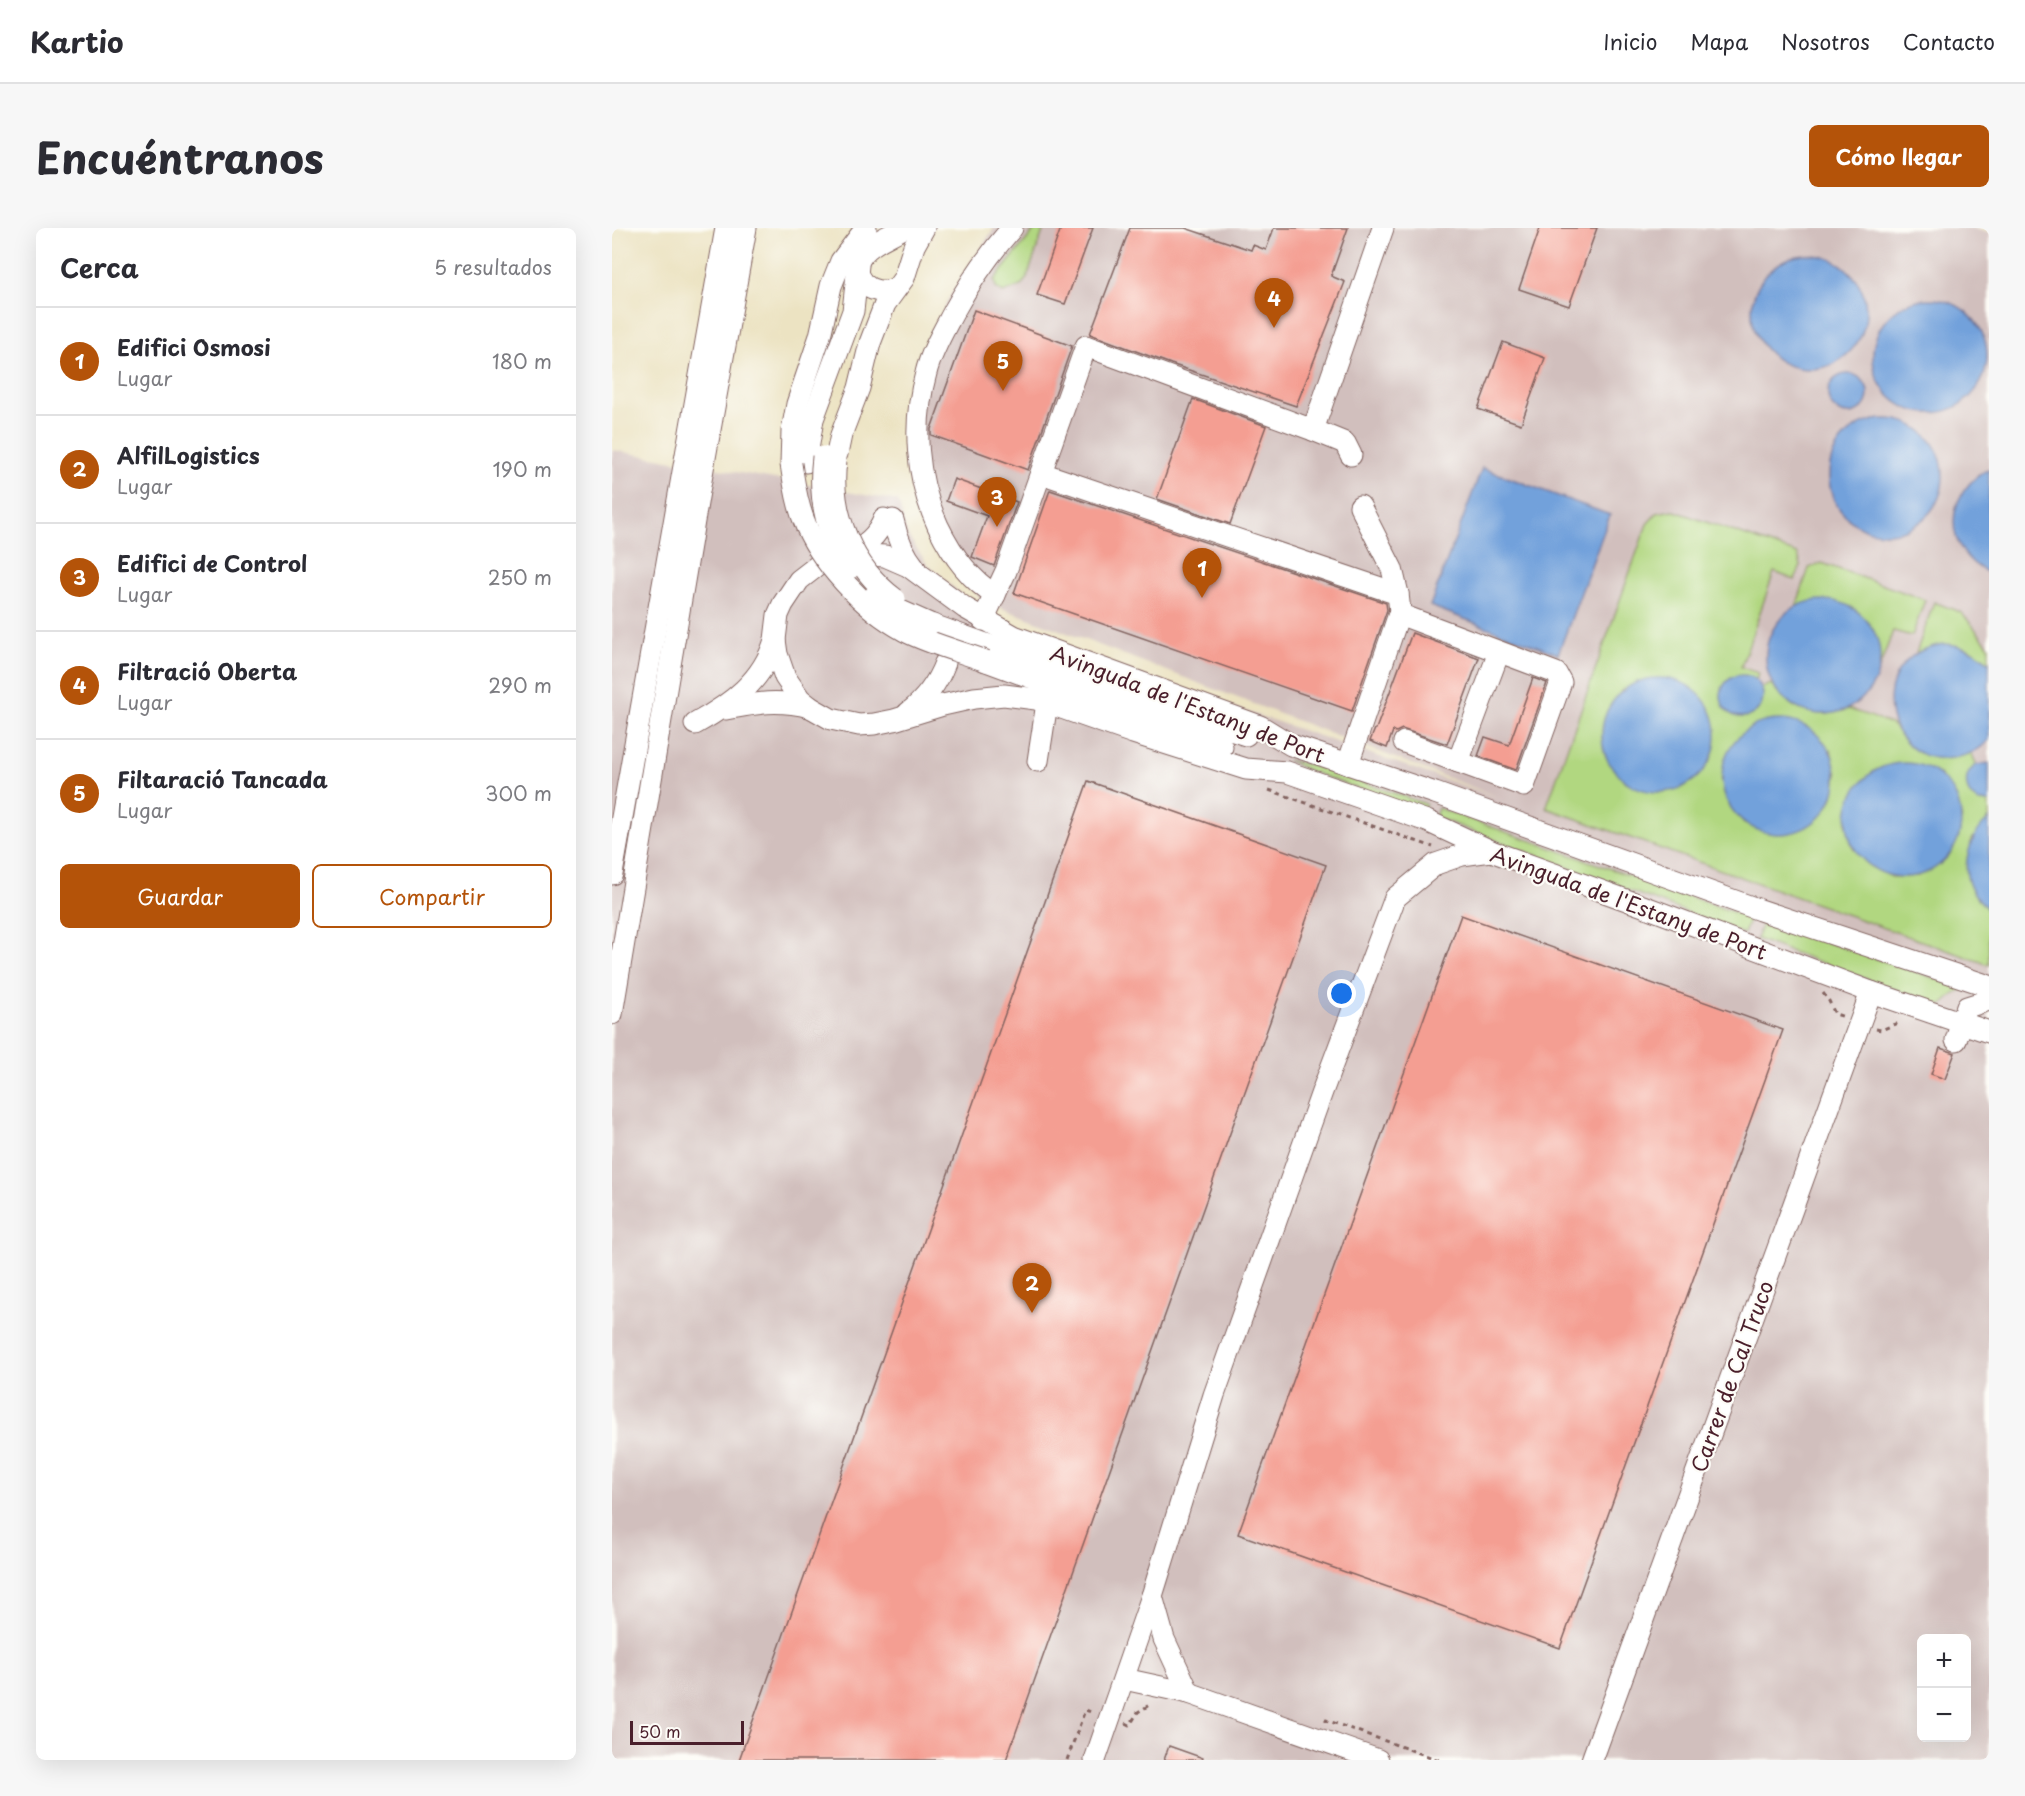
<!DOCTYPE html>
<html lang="es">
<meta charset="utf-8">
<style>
:root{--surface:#fff;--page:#f7f7f7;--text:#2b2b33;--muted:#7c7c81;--line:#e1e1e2;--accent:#b45309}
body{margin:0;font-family:"Playpen Sans",sans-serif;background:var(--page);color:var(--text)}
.controls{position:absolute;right:18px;bottom:18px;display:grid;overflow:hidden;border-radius:9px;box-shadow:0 6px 24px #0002}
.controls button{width:54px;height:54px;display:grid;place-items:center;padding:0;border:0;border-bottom:2px solid var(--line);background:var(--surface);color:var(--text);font:30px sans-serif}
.scale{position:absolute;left:18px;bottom:15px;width:114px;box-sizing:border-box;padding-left:6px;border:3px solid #4a1f2b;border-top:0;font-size:16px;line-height:21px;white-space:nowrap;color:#4a1f2b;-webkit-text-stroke:4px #fdfcf7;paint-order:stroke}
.you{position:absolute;left:730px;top:766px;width:21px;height:21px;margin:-15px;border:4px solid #fff;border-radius:50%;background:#1a73e8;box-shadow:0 0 0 9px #1a73e833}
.badge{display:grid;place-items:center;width:39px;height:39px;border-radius:50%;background:var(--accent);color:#fff;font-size:20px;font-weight:700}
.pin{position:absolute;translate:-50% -50px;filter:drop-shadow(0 2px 3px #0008)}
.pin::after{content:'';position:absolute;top:32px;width:21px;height:18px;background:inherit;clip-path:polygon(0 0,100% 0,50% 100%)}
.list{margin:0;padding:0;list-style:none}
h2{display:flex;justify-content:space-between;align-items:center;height:78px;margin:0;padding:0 24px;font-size:26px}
h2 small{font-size:20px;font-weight:400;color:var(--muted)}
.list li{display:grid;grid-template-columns:39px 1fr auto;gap:18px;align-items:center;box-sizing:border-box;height:108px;padding:0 24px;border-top:2px solid var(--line)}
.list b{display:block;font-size:22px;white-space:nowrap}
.list p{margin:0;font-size:20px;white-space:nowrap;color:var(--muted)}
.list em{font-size:20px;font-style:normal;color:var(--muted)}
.actions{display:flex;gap:12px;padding:18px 24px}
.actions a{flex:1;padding:14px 0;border:2px solid var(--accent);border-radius:9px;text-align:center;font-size:21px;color:var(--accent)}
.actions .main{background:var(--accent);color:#fff}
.map{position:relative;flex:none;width:1377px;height:1532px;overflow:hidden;border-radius:9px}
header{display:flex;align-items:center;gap:36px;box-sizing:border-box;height:84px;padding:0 30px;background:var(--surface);border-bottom:2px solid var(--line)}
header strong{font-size:28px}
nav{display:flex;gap:33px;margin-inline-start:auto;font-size:21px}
.intro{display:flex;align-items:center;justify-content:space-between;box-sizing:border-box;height:144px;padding:0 36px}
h1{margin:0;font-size:42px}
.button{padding:15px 27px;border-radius:9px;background:var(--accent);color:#fff;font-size:21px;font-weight:700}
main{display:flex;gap:36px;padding:0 36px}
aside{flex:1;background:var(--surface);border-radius:9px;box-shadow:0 6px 24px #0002}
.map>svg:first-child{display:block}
</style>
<header>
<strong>Kartio</strong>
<nav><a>Inicio</a><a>Mapa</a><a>Nosotros</a><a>Contacto</a></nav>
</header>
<div class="intro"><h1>Encuéntranos</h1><a class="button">Cómo llegar</a></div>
<main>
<aside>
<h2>Cerca<small>5 resultados</small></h2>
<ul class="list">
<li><span class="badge">1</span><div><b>Edifici Osmosi</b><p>Lugar</p></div><em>180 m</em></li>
<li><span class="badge">2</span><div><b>AlfilLogistics</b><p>Lugar</p></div><em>190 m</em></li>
<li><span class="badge">3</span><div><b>Edifici de Control</b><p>Lugar</p></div><em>250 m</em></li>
<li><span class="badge">4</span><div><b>Filtració Oberta</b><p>Lugar</p></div><em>290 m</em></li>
<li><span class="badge">5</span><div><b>Filtaració Tancada</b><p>Lugar</p></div><em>300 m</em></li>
</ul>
<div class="actions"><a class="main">Guardar</a><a>Compartir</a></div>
</aside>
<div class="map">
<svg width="1377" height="1532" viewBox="0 0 1377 1532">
<rect width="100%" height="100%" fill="#fdfcf7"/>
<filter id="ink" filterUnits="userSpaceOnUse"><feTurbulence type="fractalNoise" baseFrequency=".0167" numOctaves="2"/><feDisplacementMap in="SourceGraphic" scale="12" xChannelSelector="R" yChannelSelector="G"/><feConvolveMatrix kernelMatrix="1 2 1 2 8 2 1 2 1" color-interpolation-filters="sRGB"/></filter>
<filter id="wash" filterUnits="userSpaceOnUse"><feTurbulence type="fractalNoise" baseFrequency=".008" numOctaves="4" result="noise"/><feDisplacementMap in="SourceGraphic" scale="24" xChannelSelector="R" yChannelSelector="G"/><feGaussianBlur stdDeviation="1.35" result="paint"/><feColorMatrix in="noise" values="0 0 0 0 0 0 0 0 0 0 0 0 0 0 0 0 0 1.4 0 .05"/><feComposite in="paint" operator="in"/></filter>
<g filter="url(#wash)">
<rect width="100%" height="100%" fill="#ece3c2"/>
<path fill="#d1bfbd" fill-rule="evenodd" d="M382 0H1361L1377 5V1532H0V222L286 273 296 308 316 337 368 383 484 432 891 571 371 373 330 329 310 293 298 249 291 194 335 73ZM1310 1410H1354V1510H1310Z"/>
<g fill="#b1d780" stroke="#7e7b56" stroke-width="1.5" fill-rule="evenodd">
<polygon points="424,0 432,0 415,50 409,58 391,65 384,60 382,52"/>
<path d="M1060 282 1186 326 1189 338 1183 352 1162 344 1129 439 1146 445 1144 453 1134 447 1109 468 1111 477 1134 488C1147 484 1152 473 1149 460L1159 456C1178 483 1205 493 1236 481 1251 486 1266 490 1280 497 1285 500 1287 507 1291 511 1309 530 1336 534 1359 525L1365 537C1347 548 1355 576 1377 574V591L1359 613 1360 663 1377 683V737L934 580 1035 296 1045 285ZM1010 462 1012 553 996 533 990 508 995 483ZM1219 522 1225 547 1220 572 1132 595 1116 575 1109 550ZM1327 546 1343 566 1350 591 1306 648 1280 649 1257 638 1240 618 1234 594Z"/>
<path d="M1210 335 1313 372 1300 408 1281 403 1267 441C1272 390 1231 360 1184 379L1197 340Z"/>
<path d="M1322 374 1348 384 1355 391 1377 418V434C1350 410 1336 419 1304 425Z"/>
<polygon points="675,532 697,536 814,576 811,585 695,542"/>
<polygon points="826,580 1138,690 1132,706 823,589"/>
<polygon points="1151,693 1352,760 1341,767 1329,778 1144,711"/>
</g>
<g fill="#72a1db" stroke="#5e6083" stroke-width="1.5">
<circle cx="1197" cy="84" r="57"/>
<circle cx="1318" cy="128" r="57"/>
<circle cx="1236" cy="166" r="20"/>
<circle cx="1274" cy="248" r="57"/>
<polygon points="870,240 998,287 946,426 818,378"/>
<path d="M1377 241V345C1329 323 1332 264 1377 241Z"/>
<circle cx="1211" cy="429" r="57"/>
<path d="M1332 416C1350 417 1363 422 1377 434V512C1367 523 1355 528 1341 530 1270 541 1249 428 1332 416Z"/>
<circle cx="1130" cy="468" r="21"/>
<circle cx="1047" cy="507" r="57"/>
<circle cx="1167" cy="549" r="57"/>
<path d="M1377 535V574H1367L1358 567C1352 555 1353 545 1364 537Z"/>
<circle cx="1292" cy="592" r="57"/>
<path d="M1377 591V683C1372 677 1366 671 1361 664 1347 641 1357 607 1377 591Z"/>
</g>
<g id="blocks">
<g fill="#f49e92">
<polygon points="449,0 481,0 453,76 425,67"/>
<polygon points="518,0 573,0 639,22 641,17 654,22 662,0 736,0 719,48 733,54 684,178 559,136 478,106"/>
<polygon points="928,0 985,0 957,78 907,61"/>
<polygon points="362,82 460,118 416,242 319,207 319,201"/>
<polygon points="891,114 933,130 909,196 866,181"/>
<polygon points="581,171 654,198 618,296 545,271"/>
<polygon points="342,251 405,274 382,338 360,329 375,288 334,273"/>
<polygon points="438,262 774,375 775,382 740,483 402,365"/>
<polygon points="800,405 867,430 835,516 790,501 784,504 781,503 775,520 758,513 763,501 764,501"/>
<polygon points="921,450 935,455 904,542 866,528 873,509 897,517"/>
<polygon points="476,553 714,637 394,1532 127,1532"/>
<polygon points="849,687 1171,802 948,1420 626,1306"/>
<polygon points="1328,820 1343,825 1333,851 1319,846"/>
<polygon points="557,1518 591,1530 591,1532 552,1532"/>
</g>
</g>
</g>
<g filter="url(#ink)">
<use href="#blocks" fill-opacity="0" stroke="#836460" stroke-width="1.5"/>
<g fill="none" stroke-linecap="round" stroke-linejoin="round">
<defs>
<g id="minor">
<path d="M282 61C259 70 233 48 251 26 260 14 278 8 291 0"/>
<polyline points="701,202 733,215 739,227"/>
<polyline points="225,226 229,207 247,160 258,115 273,76 292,50 302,18 312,0"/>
<polyline points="194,234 201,191 241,83 246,37"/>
<polyline points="179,236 180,203 185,176 208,108 219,58 229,33 254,0"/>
<polyline points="429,245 786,366 788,383 736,536"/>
<polyline points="748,278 780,341 786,366"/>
<path d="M281 292C285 310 291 325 303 340"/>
<path d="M238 326C254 316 265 309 272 291"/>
<path d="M383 367C357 351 339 325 326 298 304 250 300 196 314 145 319 124 332 102 342 83 358 54 378 25 400 0"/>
<polyline points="787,386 944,445 949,454 912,558 792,514"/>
<polyline points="371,392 394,343 474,118 701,202 771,0"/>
<polyline points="318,396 557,482 634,507"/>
<polyline points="374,433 610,519"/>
<path d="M114 481C145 475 166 471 198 479"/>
<path d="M296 485C313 472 325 456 333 435"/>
<path d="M83 496C119 476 151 453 163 412"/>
<polyline points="426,533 435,475"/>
<polyline points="846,534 887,424"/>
<polyline points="0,646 114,0"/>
<polyline points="1377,758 1148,682 823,565 679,517 648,498 402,408 353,380 296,338 273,328 237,326 209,335 187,352 171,376 166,387 163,412 165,426 173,449 188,471 198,479 219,491 247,497 262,496 282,492 331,477 362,470 392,467 424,471 521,505 634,541 675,544 815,593 879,623 1031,678 1259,764 1377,804"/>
<polyline points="0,786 86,269 134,0"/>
<polyline points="1344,812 1355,779 1377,772"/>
<polyline points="540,1368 552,1411 577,1465"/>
<polyline points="512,1451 577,1465 766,1532"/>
<polyline points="483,1532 540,1368 602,1167 710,864 783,670 824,636 850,627 879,623"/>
<polyline points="980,1532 1259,764"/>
</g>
</defs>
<use href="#minor" stroke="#836460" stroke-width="23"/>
<g stroke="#836460" stroke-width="3" stroke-dasharray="4.5 4.5" stroke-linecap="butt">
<polyline points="657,562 821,619"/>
<polyline points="1211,765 1217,773 1223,786 1233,789"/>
<polyline points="1264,801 1269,802 1289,794"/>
<polyline points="714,1494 714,1492 827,1532"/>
<polyline points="514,1495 518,1497 526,1484 539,1476"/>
<polyline points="455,1532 473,1482 482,1485"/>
</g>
<use href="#minor" stroke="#fff" stroke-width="21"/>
<defs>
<g id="minor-bridge">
<path d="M211 229C206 270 213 306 238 340"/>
<path d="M224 233C217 285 241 340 283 371"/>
<path d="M179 236C182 254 184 272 191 290 207 334 252 381 293 403 318 416 347 423 374 433"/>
<polyline points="263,367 280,379 318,396"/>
</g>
</defs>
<use href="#minor-bridge" stroke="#836460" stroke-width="23" stroke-linecap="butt"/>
<use href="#minor-bridge" stroke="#fff" stroke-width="21"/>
</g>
</g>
<g text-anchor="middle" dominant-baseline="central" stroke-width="4.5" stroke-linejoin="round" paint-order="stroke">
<g font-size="21" fill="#4a1f2b" stroke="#fdfcf7">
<text transform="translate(576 475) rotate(21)">Avinguda de l'Estany de Port</text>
<text transform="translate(1017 674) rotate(20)">Avinguda de l'Estany de Port</text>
<text transform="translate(1119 1148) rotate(-70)">Carrer de Cal Truco</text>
</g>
</g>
</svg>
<div class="controls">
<button>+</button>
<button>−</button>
</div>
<div class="scale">50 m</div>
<div class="you"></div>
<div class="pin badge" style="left:590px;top:370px">1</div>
<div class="pin badge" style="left:420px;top:1085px">2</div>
<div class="pin badge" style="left:385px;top:299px">3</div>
<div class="pin badge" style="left:662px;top:100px">4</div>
<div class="pin badge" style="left:391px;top:163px">5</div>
</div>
</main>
